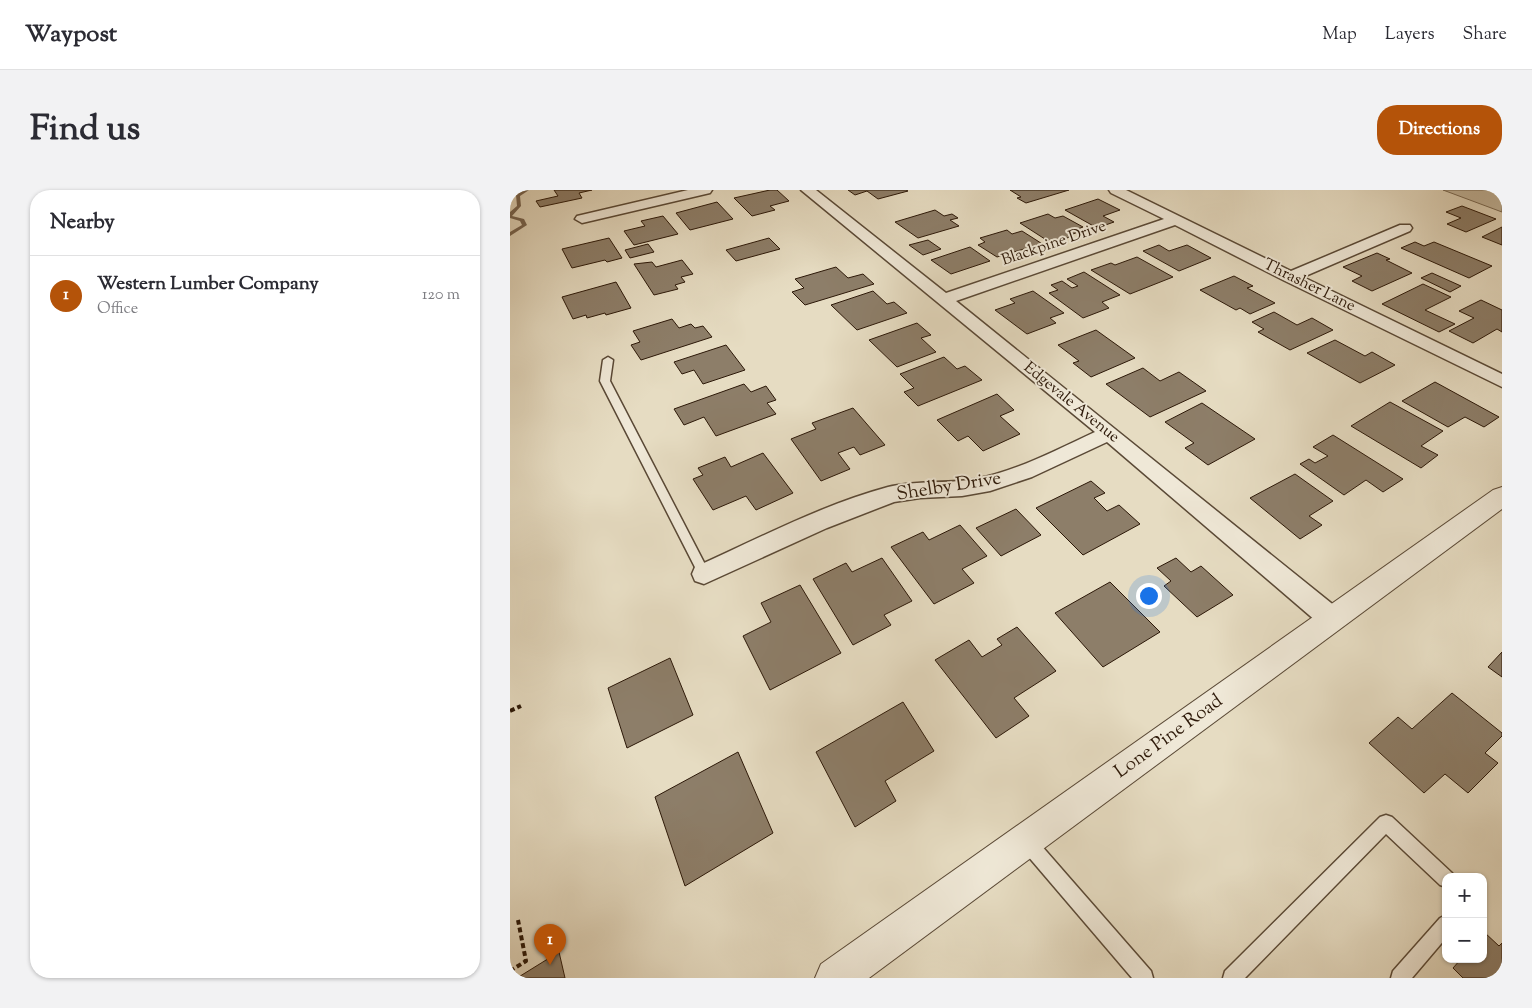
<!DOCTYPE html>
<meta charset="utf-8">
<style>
:root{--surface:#fff;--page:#f2f2f3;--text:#2b2b33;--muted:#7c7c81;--line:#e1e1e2;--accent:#b45309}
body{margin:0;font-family:"Sorts Mill Goudy",serif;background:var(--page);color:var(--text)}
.controls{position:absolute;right:15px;bottom:15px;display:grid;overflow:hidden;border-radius:10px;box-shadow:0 1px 4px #0004}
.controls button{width:45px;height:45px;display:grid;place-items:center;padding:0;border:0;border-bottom:1px solid var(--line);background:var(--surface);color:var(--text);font:25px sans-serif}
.you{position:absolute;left:638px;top:405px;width:18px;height:18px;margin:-12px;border:4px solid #fff;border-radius:50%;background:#1a73e8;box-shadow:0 0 0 8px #1a73e833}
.badge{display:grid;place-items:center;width:32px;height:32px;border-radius:50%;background:var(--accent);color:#fff;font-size:16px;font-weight:700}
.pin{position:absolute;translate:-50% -41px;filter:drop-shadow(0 1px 2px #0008)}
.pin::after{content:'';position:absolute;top:26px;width:18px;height:15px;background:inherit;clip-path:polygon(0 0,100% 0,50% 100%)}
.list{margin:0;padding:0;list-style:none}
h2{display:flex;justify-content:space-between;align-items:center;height:65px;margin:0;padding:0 20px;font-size:21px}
h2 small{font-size:16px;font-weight:400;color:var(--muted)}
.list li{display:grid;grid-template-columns:32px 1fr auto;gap:15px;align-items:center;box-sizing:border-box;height:80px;padding:0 20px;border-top:1px solid var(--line)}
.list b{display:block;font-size:19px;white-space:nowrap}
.list p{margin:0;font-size:16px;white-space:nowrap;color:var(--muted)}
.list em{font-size:16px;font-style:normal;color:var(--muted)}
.map{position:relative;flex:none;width:992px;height:788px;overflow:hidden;border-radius:20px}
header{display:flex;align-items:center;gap:30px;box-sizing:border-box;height:70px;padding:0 25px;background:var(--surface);border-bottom:1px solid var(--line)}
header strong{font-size:24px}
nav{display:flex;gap:28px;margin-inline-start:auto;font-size:18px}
.intro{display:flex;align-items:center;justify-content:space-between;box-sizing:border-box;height:120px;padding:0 30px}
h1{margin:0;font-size:35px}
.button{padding:12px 22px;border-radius:20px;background:var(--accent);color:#fff;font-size:18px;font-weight:700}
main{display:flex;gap:30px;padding:0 30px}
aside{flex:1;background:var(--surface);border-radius:20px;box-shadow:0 1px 4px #0004}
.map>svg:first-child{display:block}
</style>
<header>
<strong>Waypost</strong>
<nav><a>Map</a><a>Layers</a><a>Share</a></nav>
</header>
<div class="intro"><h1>Find us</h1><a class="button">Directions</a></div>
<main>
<aside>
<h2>Nearby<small></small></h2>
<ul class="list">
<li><span class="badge">1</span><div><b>Western Lumber Company</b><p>Office</p></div><em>120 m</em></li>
</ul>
</aside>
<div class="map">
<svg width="992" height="788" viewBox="0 0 992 788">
<rect width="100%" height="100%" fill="#e6dcc2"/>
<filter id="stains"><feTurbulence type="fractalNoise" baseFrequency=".004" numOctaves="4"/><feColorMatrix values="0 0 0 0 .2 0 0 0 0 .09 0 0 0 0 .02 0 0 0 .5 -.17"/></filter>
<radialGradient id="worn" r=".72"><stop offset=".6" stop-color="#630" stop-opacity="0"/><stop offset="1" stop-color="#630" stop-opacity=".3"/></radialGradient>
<polygon fill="#c6bba2" stroke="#796a55" points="933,0 992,0 992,22"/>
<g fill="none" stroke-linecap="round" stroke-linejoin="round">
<polygon fill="#766552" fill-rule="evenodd" points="14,0 19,0 10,6 11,16 2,26 14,29 17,35 0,46 0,42 12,35 10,31 0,28 0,22 7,16 6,5"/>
</g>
<g fill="#8d7e69" stroke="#2c1808">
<polygon points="44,0 82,0 69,3 72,8 30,17 26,11 48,6"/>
<polygon points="260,0 267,0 279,11 260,16 265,20 242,26 224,8"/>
<polygon points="338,0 396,0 398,1 368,9 357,1 345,5"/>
<polygon points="500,0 559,0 516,13 507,8 511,7"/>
<polygon points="588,9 610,20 593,26 604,32 587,38 555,20"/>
<polygon points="207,12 223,29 180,40 166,23"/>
<polygon points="952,16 986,29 956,42 937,34 951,28 936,22"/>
<polygon points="425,20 434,26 442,24 448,28 440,30 449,36 408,48 385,32"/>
<polygon points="538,24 545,28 553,26 573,37 565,40 568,42 558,46 560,47 541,53 510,33"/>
<polygon points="153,26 168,44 124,55 114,41 135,36 131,31"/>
<polygon points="992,37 992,55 972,47"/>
<polygon points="497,40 502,44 512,41 534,55 517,61 514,59 487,67 468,55 475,52 470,48"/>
<polygon points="99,48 112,68 97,72 95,70 62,78 52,59"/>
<polygon points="259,48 270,59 226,71 216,60"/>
<polygon points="418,50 431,59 413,65 399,55"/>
<polygon points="905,52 914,56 924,52 982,76 959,88 891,58"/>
<polygon points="138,54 144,62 120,68 115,60"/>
<polygon points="649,55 659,61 677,55 701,68 669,81 633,61"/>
<polygon points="460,57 480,71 441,84 421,70"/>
<polygon points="867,63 880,69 876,70 902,83 862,101 842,91 852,86 833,77"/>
<polygon points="627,67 663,87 620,104 581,80 601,73 605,75"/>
<polygon points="172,70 183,84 171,87 175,92 165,95 168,99 144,105 124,74 142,72 146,77"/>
<polygon points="326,77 338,88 353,84 364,94 295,115 282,102 294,98 285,89"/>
<polygon points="574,82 610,105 592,112 599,118 573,128 539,103 548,100 541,95 552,91 562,98 568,96 557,89"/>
<polygon points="922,83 951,96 940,102 911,88"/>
<polygon points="724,86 743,96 737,98 765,113 740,124 730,118 726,120 690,100"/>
<polygon points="106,92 121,118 96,125 95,123 77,128 76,125 63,129 52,107"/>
<polygon points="913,94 941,107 915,120 945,134 929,142 872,114"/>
<polygon points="363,101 377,114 384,112 397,123 347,140 321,115"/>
<polygon points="523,101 554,123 540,128 546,133 517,144 485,120 505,113 500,109"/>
<polygon points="971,110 992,120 992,142 987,139 963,153 939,141 964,128 949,121"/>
<polygon points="764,122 787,135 802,128 823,140 780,160 748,142 754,139 742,132"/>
<polygon points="162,129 169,138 181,134 185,138 193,136 202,147 131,170 121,155 130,152 123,141"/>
<polygon points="407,133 421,145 411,148 426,162 387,177 359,150"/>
<polygon points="586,140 625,168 581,187 563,173 569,171 548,155"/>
<polygon points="825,150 855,166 862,162 885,175 850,193 797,163"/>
<polygon points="216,155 235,180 193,194 184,180 172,184 164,172"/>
<polygon points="434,167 447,179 455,176 472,190 408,216 394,202 404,198 390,184"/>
<polygon points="633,178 650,191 669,182 696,201 640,227 596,194"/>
<polygon points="925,192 989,227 974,237 955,227 938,237 892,211"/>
<polygon points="234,194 241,202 256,196 266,210 257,213 266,224 206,246 194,227 174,235 164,219"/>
<polygon points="487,204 504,220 490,226 510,244 473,261 458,246 448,251 427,230"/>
<polygon points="880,212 933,241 911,256 928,265 911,278 841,236"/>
<polygon points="692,213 745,249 698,275 675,258 684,253 655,232"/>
<polygon points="343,218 375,255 350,265 344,257 328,263 340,279 311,291 281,249 306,239 302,233"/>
<polygon points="823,245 893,289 873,302 856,290 834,305 790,274 799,269 805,273 818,266 803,257"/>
<polygon points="253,263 283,303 246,320 236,306 203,320 183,289 193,285 188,278 215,267 221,277"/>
<polygon points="785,284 823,311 799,326 812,335 790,349 740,308"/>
<polygon points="581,291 595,303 584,308 597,321 609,315 630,334 573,365 526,318"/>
<polygon points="506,319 531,345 491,366 466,338"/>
<polygon points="450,335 477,366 452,379 464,393 424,414 381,357 413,342 419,350"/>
<polygon points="372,368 402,411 374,425 381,435 343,455 303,389 336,373 342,382"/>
<polygon points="666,368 681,382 691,376 723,405 687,427 654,396 661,391 647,378"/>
<polygon points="600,392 650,442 593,477 545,423"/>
<polygon points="290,395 331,463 260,500 233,446 261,432 251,413"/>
<polygon points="507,437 546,481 504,508 519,526 486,548 425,470 459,450 472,467 492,455 487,449"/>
<polygon points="992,462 992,487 978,477"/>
<polygon points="160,468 183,525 117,558 98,498"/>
<polygon points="942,503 992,543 992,546 975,563 988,573 958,603 935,584 914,603 859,553 888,527 902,539"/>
<polygon points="393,512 424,561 375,591 386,611 345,637 306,562"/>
<polygon points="228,562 263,643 175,696 145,607"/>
<polygon points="974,742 989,756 992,753 992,788 953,788 943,778 951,769 973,769"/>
<polygon points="49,762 55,788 7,788"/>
</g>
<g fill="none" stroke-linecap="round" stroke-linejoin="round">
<defs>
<g id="service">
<polygon points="98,167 103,170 100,191 200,384 198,387 190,387 90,191 93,170"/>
<polygon points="876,625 882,627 942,683 944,687 936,687 936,697 930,695 876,644 735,788 713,788 715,781 870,627"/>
<polygon points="517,644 523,646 641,781 643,788 622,788 511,658 509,652 511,646"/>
<polygon points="936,725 936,748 902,788 881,788 883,781 930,728"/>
</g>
<g id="minor">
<polygon points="178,0 202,0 200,3 72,33 65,29 67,26"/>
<path d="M291 0H306L436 103 654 29 601 3 599 0H616L781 81 890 35H900L902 38 900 41 793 87 992 184V197L773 90 665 35 446 111 831 421 835 429 831 437 822 440 813 437 597 252 522 287 480 301 452 306 410 308 384 312 317 338 194 394 185 391 182 384 185 377C248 349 311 315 378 297 407 290 436 294 465 289 507 281 546 260 585 242Z"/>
</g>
<polygon id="tertiary" points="992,297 992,319 359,788 305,788 311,774 983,300"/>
</defs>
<use href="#service" stroke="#5a4936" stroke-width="3"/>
<use href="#minor" stroke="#5a4936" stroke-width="3"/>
<use href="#tertiary" stroke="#5a4936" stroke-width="2"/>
<g stroke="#2c1808" stroke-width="4" stroke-dasharray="5 3" stroke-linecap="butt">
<polyline points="0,521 11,516"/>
<polyline points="0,781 16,771 8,730"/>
</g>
<use href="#service" fill="#efe8d7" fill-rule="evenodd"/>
<use href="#minor" fill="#efe8d7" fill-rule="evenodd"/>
<use href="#tertiary" fill="#efe8d7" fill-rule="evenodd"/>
</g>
<g text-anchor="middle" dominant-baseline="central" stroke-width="4" stroke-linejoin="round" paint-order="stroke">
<g font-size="16" fill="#2c1808" stroke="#efe8d7">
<text transform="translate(544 54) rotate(-19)">Blackpine Drive</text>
<text transform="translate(799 96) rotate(26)">Thrasher Lane</text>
<text transform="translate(561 213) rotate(39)">Edgevale Avenue</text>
</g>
<g font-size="19" fill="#2c1808" stroke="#efe8d7">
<text transform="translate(439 297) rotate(-9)">Shelby Drive</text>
<text transform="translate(659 547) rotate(-36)">Lone Pine Road</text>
</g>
</g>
<rect width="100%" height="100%" filter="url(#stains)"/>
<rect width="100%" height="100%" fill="url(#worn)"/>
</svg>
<div class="controls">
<button>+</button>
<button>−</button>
</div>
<div class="you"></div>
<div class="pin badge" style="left:40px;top:775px">1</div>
</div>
</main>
